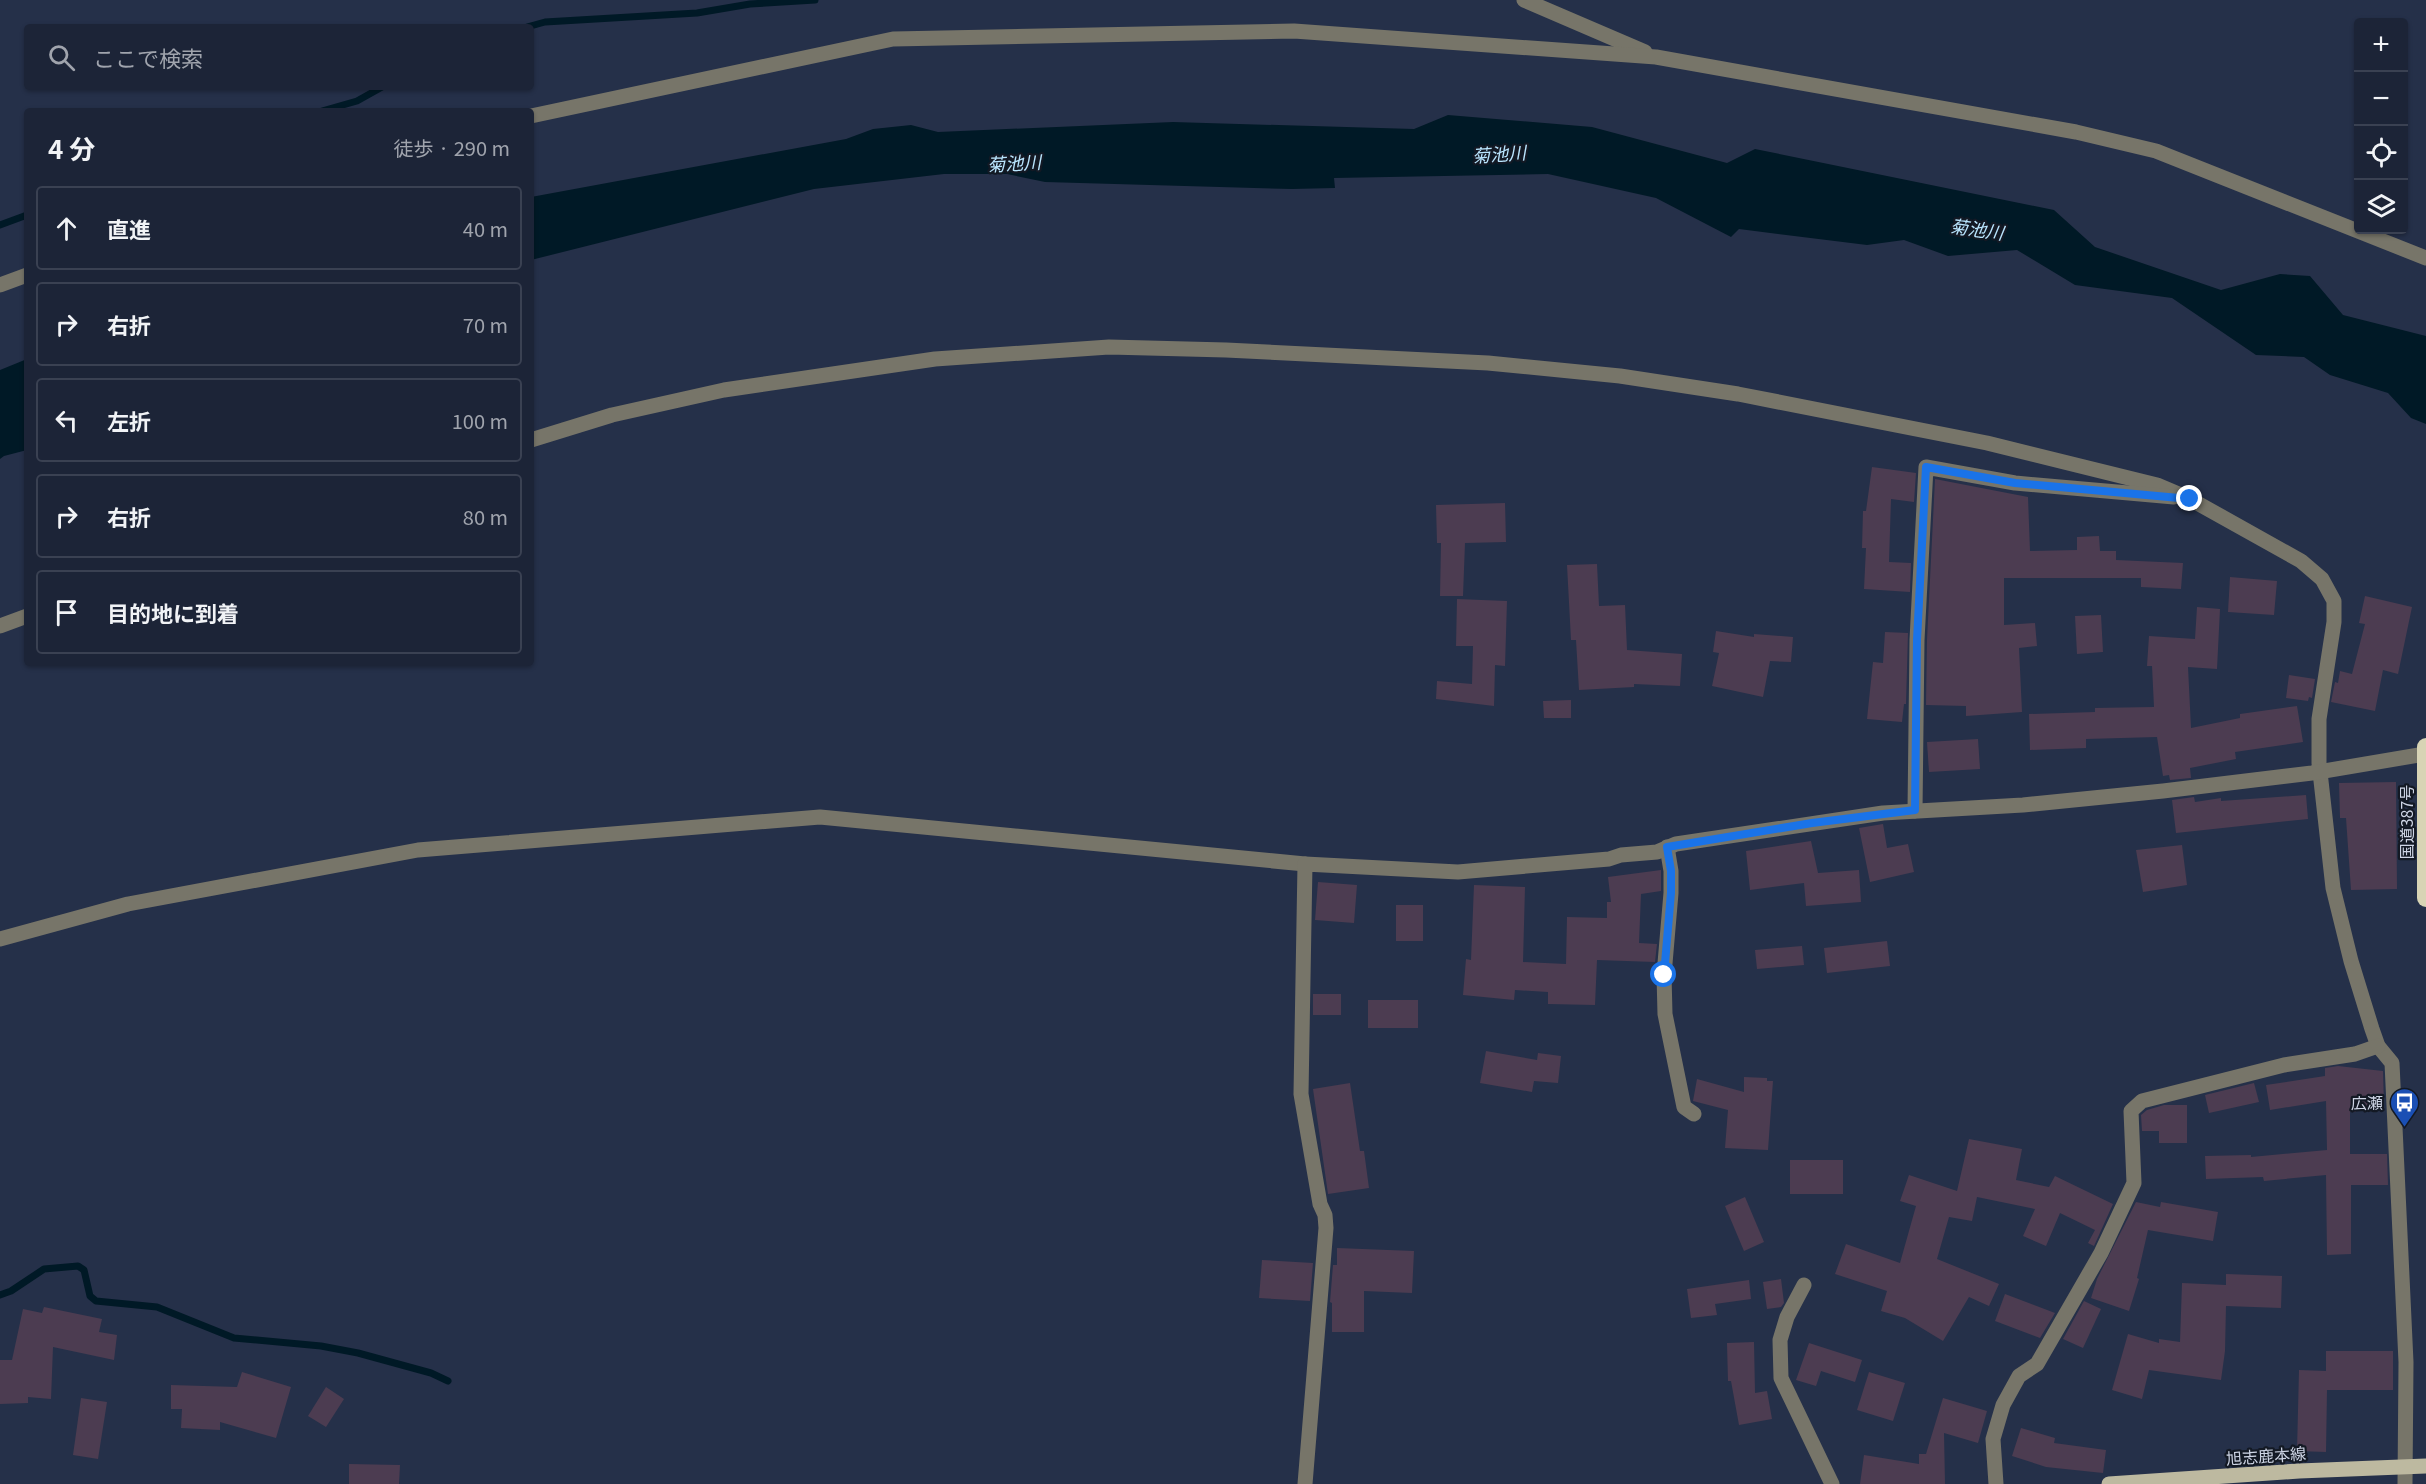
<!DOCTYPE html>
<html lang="ja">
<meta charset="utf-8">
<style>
:root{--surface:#1c2437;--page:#293042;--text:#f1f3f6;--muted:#a0a4ad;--line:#3a4152}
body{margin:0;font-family:Georgia,"Noto Sans JP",serif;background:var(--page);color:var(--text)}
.controls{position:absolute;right:18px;top:18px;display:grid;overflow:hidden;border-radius:6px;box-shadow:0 2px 4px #0004}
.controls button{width:54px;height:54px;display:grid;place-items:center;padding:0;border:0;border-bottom:2px solid var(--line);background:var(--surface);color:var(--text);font:30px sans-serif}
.stop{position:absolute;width:18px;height:18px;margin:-14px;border:4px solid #1a73e8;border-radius:50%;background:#fff}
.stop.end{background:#1a73e8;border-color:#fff;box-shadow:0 2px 6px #0008}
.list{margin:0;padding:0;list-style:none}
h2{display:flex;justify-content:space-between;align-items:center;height:78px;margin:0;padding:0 24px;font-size:26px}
h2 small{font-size:20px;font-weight:400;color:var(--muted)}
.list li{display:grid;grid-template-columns:39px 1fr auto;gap:18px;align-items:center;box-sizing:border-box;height:84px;margin:0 12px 12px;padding:0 12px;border:2px solid var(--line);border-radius:6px}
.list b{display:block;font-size:22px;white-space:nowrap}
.list em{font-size:20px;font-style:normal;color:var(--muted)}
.icon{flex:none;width:33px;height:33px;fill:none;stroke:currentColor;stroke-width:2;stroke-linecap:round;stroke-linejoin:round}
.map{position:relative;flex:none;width:2426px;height:1484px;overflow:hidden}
.search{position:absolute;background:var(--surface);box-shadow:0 2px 4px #0004;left:24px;top:24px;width:510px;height:66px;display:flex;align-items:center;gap:15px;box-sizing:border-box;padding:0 21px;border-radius:6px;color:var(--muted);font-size:22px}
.panel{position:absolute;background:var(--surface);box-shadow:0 2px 4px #0004;left:24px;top:108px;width:510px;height:558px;border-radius:6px}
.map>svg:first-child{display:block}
</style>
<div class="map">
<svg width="2426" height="1484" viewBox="0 0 2426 1484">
<rect width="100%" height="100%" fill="#253049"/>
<g fill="#001926">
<polygon points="1448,115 1592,127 1727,163 1755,149 2054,210 2095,247 2221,290 2280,274 2310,276 2343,315 2426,336 2426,424 2411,418 2388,393 2330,375 2304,357 2256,355 2172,298 2075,285 2017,250 1948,256 1904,240 1867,245 1739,229 1731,237 1656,198 1548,174 1334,178 1335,188 1292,189 1045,182 1007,174 944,174 814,189 531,260 531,197 846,139 873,129 911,125 938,132 1173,122 1414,129"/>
<polygon points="27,359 27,450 4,456 0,459 0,370"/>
</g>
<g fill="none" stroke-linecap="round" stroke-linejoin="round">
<g stroke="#001926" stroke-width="7">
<polyline points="527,27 545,22 697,13 750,4 815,0"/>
<polyline points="322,111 357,101 382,87"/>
<polyline points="0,225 27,215"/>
<polyline points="0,1295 11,1291 44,1269 78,1266 84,1270 90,1296 96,1301 157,1307 234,1338 321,1346 358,1353 431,1373 448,1381"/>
</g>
</g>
<g fill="#4c3c51">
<polygon points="1872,467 1916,473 1914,502 1891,499 1889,562 1911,563 1910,592 1864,589 1866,548 1862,548 1863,511 1866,511"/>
<polygon points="1935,479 2028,497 2030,551 2077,550 2077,537 2099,536 2100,551 2116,551 2116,560 2183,563 2181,589 2141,587 2141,578 2004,578 2004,625 2035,623 2037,646 2019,648 2022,712 1966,716 1966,706 1926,705 1927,640"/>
<polygon points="1505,503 1506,542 1465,543 1463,596 1440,596 1441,543 1437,543 1436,505"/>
<polygon points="1597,564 1599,606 1625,605 1627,650 1682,654 1680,686 1634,684 1634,687 1579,690 1576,640 1571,640 1567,565"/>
<polygon points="2230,577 2277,581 2274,615 2228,612"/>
<polygon points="2365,596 2412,607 2398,674 2383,670 2375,711 2331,702 2335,682 2338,683 2340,671 2352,674 2365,624 2359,623"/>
<polygon points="1457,599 1507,601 1505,666 1495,665 1494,706 1436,699 1437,681 1472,684 1473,646 1456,646"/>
<polygon points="2197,607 2220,609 2217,669 2188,667 2191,728 2240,718 2240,714 2297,706 2303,742 2235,752 2236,759 2190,768 2191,778 2170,780 2169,775 2163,776 2157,737 2086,739 2086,748 2030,750 2029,714 2095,712 2095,708 2154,707 2152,666 2147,666 2149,636 2195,639"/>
<polygon points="2101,615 2103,652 2077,654 2075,616"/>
<polygon points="1716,631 1754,637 1754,634 1793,637 1791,662 1770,661 1763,697 1712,686 1719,653 1713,652"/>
<polygon points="1885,632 1908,633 1906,704 1904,704 1902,722 1867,719 1873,662 1883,663"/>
<polygon points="2289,675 2315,679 2312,698 2309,697 2308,701 2286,698"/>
<polygon points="1571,700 1571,718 1544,718 1543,701"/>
<polygon points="1978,739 1980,769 1929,772 1927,742"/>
<polygon points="2396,782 2397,889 2351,890 2346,818 2340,818 2339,783"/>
<polygon points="2306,795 2308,819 2176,833 2172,800 2194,797 2195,802 2221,798 2221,801"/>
<polygon points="1883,824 1887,848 1908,844 1914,872 1870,882 1859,828"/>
<polygon points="1811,841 1818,873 1859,870 1861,902 1806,906 1804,883 1750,890 1746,851"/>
<polygon points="2182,845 2187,885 2143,892 2136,850"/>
<polygon points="1661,870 1661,891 1641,894 1639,943 1657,944 1655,962 1597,960 1595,1005 1548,1004 1548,992 1515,990 1514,1000 1463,995 1466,959 1471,960 1474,885 1525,887 1523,962 1566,964 1567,917 1607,918 1607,902 1611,902 1608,877"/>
<polygon points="1318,882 1357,885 1354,923 1315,920"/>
<rect x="1396" y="905" width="27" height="36"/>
<polygon points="1887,941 1890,966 1827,973 1824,948"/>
<polygon points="1802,946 1804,965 1757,969 1755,950"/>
<rect x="1313" y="994" width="28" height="21"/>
<rect x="1368" y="1000" width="50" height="28"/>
<polygon points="1486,1051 1537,1060 1538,1053 1561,1056 1558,1083 1534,1081 1532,1092 1480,1083"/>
<polygon points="2338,1066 2383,1071 2384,1107 2356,1107 2356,1112 2350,1112 2350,1154 2387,1154 2388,1185 2351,1185 2351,1254 2327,1255 2326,1175 2264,1181 2263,1177 2206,1179 2205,1156 2251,1155 2251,1157 2327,1150 2326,1101 2270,1110 2266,1085 2325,1076 2325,1068"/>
<polygon points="1744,1077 1767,1078 1767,1081 1773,1081 1768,1150 1725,1148 1728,1110 1693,1101 1697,1079 1744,1092"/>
<polygon points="1350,1083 1360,1151 1364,1151 1369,1188 1328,1194 1313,1089"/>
<polygon points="2254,1083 2259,1102 2209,1113 2205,1095"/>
<polygon points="2164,1105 2187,1105 2187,1143 2159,1143 2159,1131 2142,1131 2141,1115 2147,1110"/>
<polygon points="1969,1139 2022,1149 2016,1180 2049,1187 2055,1176 2113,1204 2094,1246 2088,1243 2095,1230 2060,1213 2046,1246 2023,1236 2035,1209 1977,1197 1972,1221 1949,1217 1937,1259 1999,1284 1989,1306 1969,1297 1943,1341 1905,1318 1881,1311 1887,1291 1835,1274 1846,1244 1900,1263 1916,1206 1900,1201 1909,1175 1957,1191"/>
<rect x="1790" y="1160" width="53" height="34"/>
<polygon points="1745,1197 1764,1242 1744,1251 1725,1206"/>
<polygon points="2136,1202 2160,1207 2161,1202 2218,1212 2213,1241 2148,1230 2137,1278 2139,1279 2129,1311 2091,1298 2097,1279"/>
<polygon points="1337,1248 1414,1251 1412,1293 1364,1291 1364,1332 1332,1332 1332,1303 1330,1302 1333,1265 1337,1265"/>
<polygon points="1262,1260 1313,1263 1310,1301 1259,1298"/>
<polygon points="2226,1274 2282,1276 2281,1308 2226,1306 2225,1351 2221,1380 2149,1370 2142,1399 2112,1390 2128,1334 2159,1343 2159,1339 2180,1342 2182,1283 2226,1285"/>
<polygon points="1781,1279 1784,1303 1781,1307 1767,1309 1763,1282"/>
<polygon points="1749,1280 1751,1299 1715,1304 1717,1315 1691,1318 1687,1289"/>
<polygon points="2005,1294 2055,1313 2040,1338 1995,1321"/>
<polygon points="2084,1301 2101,1309 2083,1348 2063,1339"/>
<polygon points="44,1307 102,1319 99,1332 117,1335 114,1360 53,1347 51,1399 28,1397 28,1403 0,1404 0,1360 12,1360 23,1309 42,1313"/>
<polygon points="1754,1342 1755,1393 1767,1391 1772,1419 1739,1425 1731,1381 1728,1381 1727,1343"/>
<polygon points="1809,1343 1862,1360 1855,1382 1821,1371 1816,1386 1796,1380"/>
<polygon points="2326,1351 2393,1351 2393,1390 2327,1390 2326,1452 2297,1451 2299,1370 2326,1371"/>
<polygon points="242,1372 291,1387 276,1438 220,1422 220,1430 181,1428 182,1409 171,1409 171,1385 237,1387"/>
<polygon points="1869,1372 1905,1383 1893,1421 1857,1410"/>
<polygon points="326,1387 344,1399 326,1427 308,1416"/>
<polygon points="81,1398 107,1402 98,1459 73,1455"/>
<polygon points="1943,1398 1987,1411 1978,1443 1944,1433 1945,1484 1860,1484 1864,1455 1919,1464 1919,1454 1926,1454"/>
<polygon points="2021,1428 2055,1438 2054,1443 2106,1450 2103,1473 2046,1467 2012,1456"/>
<polygon points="349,1464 400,1465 399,1484 349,1484"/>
</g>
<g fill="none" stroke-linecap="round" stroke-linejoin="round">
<g stroke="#777569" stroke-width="15">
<polyline points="1524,0 1645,52"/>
<polyline points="531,116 893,39 1294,31 1656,57 2076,132 2156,151 2426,258"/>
<polyline points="0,285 27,275"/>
<polyline points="531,440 612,415 724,390 935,359 1109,347 1226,350 1488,363 1620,376 1738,394 1987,443 2157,485 2190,499 2301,561 2322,579 2334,601 2334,622 2319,719 2319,763 2333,888 2351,961 2372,1029 2378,1046 2392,1063 2406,1362 2405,1484"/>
<polyline points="0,626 27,616"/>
<polyline points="1915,811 1917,640 1926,467 2015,483 2174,497"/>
<polyline points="1667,847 1671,871 1671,893 1664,975 1665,1014 1684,1107 1694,1114"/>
<polyline points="0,939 128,904 418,850 820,817 1305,864"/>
<polyline points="1804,1285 1787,1317 1780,1340 1781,1378 1832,1484"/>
<polyline points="1305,1484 1326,1228 1325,1215 1320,1204 1301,1094 1305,864 1458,872 1609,859 1621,855 1657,852 1676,844 1883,813 2023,805 2163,791 2312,773 2425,754"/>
<polyline points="1996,1484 1993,1439 2003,1405 2019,1376 2037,1364 2101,1253 2134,1183 2131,1111 2142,1101 2284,1065 2355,1054 2378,1046"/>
</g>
<polyline stroke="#bdb9a0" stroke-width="15" points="2109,1484 2299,1471 2426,1466"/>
<polyline stroke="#d8d4b5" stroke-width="18" points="2426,747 2426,898"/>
</g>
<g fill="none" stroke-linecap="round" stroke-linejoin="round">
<polyline stroke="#1a73e8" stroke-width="8" points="1664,975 1671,893 1671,871 1667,847 1812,823 1915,810 1917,640 1926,467 2015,483 2190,499"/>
</g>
<defs>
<symbol id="bus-pin" viewBox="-11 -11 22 30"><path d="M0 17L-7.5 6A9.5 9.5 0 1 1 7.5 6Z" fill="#1a4fb4" stroke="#131924"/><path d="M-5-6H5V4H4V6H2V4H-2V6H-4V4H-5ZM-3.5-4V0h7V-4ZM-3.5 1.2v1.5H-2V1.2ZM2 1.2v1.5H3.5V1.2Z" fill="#fff"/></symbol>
</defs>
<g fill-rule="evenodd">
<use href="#bus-pin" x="2388" y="1086" width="33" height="45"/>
</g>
<g text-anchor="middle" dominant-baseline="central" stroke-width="4.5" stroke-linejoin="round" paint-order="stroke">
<g font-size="16" fill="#ced5e5" stroke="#131924">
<text transform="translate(2406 822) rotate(-90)">国道387号</text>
<text transform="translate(2266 1455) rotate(-4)">旭志鹿本線</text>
</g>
<g font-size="16" fill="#ced5e5" stroke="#131924" text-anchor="end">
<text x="2383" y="1102">広瀬</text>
</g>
<g font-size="18" font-style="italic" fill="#bae6ff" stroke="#131924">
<text transform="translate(1499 153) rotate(-4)">菊池川</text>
<text transform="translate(1014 162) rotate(-3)">菊池川</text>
<text transform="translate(1977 228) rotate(8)">菊池川</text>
</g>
</g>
</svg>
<div class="controls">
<button>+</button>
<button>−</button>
<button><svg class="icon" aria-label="locate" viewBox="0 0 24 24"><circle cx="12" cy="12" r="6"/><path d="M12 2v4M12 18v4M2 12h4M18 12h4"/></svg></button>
<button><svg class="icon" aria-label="layers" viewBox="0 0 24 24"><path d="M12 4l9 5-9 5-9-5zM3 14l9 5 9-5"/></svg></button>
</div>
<div class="stop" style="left:1664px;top:975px"></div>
<div class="stop end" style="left:2190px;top:499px"></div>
<div class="search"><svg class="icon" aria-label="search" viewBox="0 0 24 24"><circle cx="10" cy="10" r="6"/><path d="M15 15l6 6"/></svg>ここで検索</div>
<section class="panel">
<h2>4 分<small>徒歩 · 290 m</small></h2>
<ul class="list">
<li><svg class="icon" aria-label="ahead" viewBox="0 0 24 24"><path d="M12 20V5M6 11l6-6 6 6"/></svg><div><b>直進</b></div><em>40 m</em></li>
<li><svg class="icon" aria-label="right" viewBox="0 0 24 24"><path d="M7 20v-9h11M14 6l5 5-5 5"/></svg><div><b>右折</b></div><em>70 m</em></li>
<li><svg class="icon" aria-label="left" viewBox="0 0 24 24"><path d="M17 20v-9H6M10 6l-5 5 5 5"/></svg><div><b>左折</b></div><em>100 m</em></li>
<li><svg class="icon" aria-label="right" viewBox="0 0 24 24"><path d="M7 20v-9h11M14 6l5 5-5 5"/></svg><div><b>右折</b></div><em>80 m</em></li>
<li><svg class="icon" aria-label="arrive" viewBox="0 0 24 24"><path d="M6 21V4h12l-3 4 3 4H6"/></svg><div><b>目的地に到着</b></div></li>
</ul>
</section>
</div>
